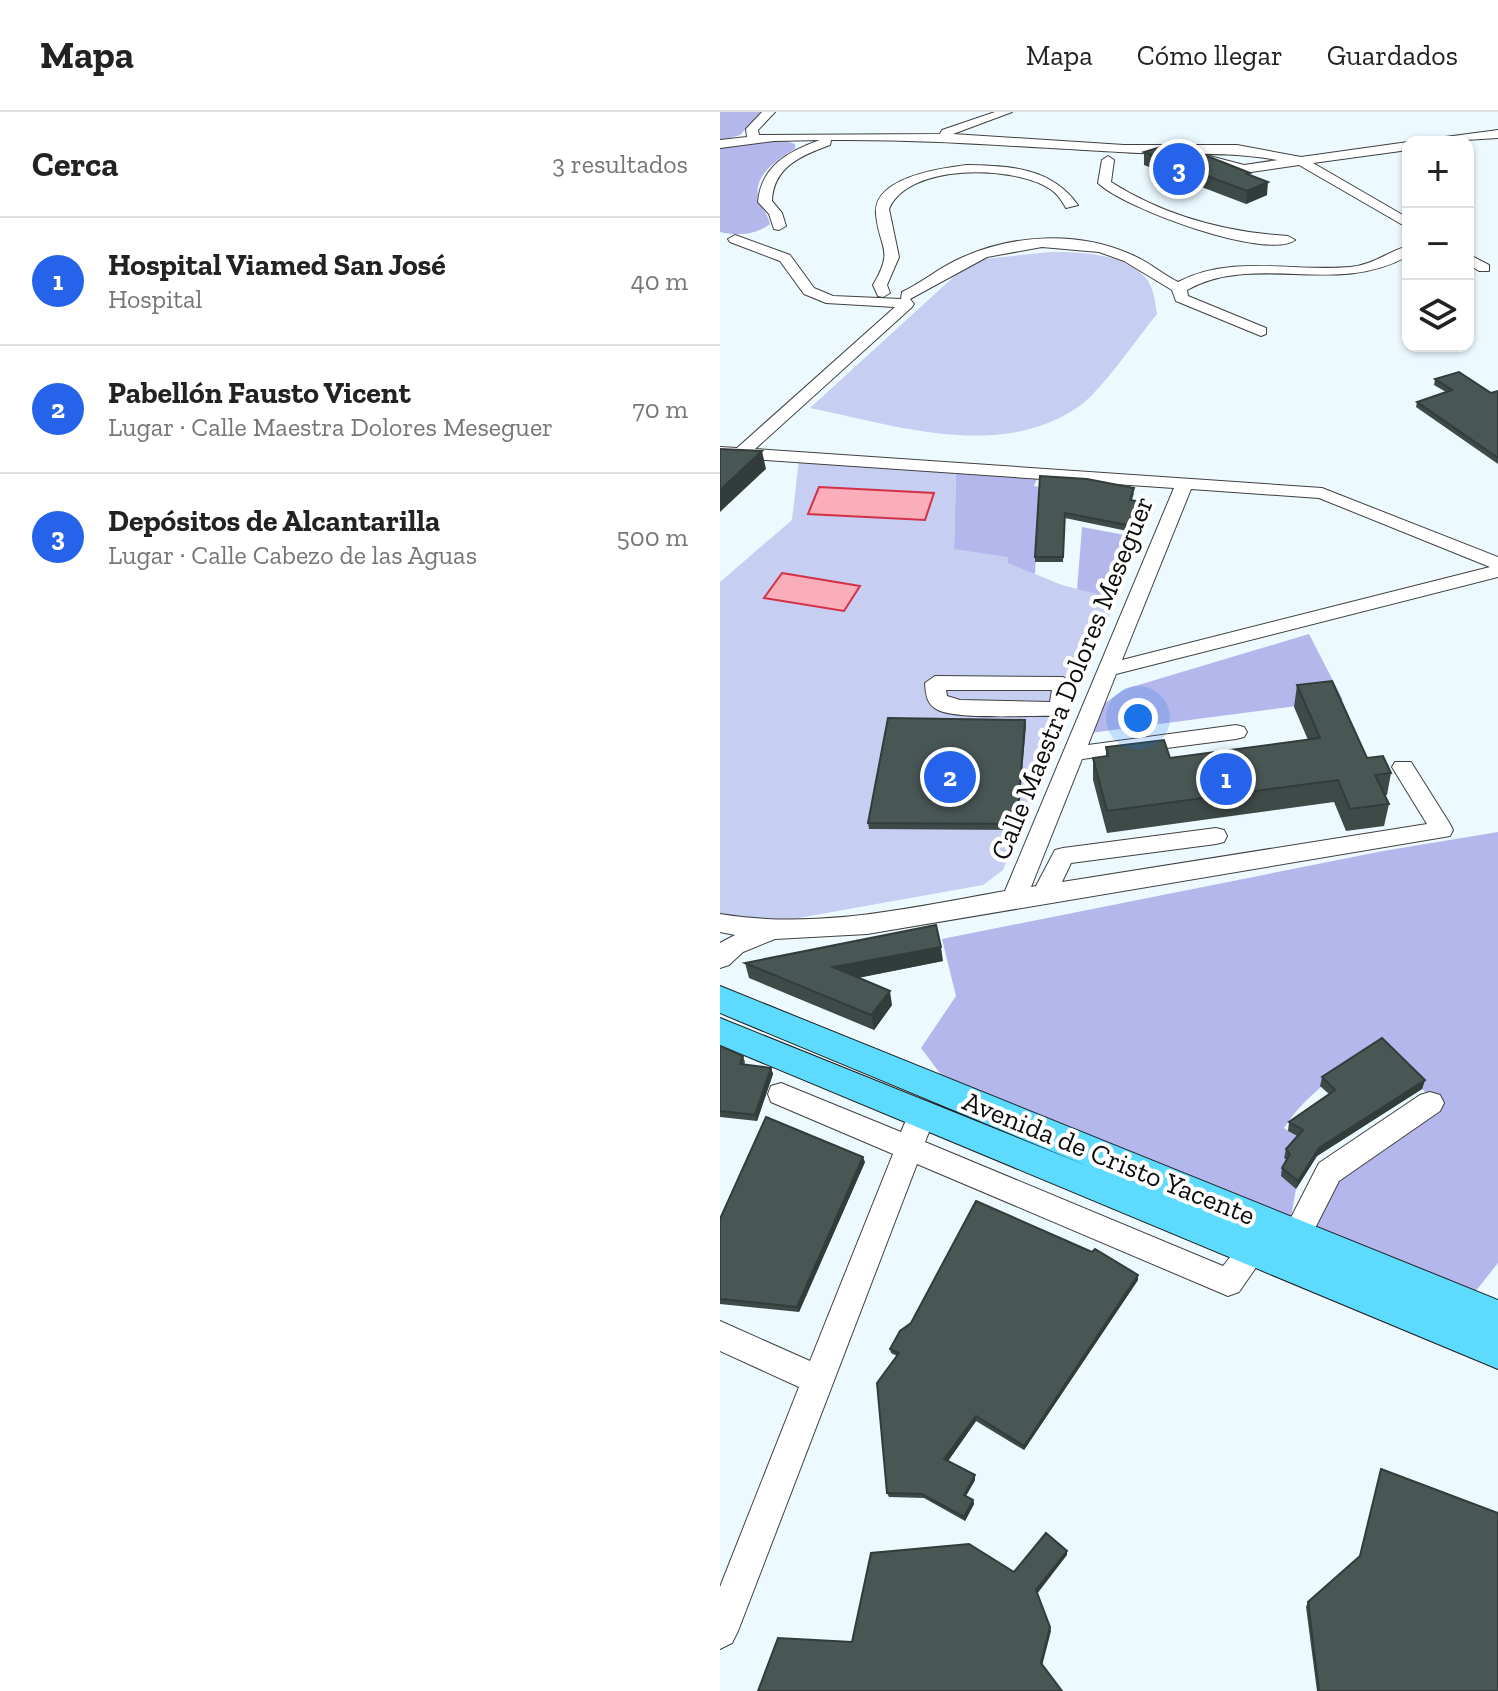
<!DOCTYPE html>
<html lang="es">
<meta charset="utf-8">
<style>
:root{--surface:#fff;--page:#f6f6f6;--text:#222;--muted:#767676;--line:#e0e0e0;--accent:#2563eb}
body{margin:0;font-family:"Zilla Slab",serif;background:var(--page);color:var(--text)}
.controls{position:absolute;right:24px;top:24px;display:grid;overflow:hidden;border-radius:16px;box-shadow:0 2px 6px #0004}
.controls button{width:72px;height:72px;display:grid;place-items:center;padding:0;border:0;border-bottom:2px solid var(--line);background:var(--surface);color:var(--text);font:40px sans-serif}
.you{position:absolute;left:418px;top:606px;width:28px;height:28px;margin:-20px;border:6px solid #fff;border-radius:50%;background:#1a73e8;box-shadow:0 0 0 12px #1a73e833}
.badge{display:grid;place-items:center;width:52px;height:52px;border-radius:50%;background:var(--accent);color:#fff;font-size:26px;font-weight:700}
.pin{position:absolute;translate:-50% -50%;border:4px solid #fff;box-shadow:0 2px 8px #0006}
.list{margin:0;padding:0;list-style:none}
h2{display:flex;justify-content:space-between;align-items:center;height:104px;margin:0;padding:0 32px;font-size:34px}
h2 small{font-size:26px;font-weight:400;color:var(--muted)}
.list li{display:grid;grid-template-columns:52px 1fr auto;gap:24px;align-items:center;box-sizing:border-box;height:128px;padding:0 32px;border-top:2px solid var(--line)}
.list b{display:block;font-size:30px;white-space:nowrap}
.list p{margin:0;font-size:26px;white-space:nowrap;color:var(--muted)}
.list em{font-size:26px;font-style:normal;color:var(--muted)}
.icon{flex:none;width:44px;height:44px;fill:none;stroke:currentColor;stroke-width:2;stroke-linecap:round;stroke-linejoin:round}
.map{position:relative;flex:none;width:778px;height:1579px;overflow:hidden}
header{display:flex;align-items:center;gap:48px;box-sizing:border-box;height:112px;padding:0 40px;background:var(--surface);border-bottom:2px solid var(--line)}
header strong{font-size:38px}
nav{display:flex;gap:44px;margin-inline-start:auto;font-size:28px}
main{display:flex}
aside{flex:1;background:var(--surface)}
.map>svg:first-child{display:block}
</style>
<header>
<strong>Mapa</strong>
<nav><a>Mapa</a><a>Cómo llegar</a><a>Guardados</a></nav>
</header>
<main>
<aside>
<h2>Cerca<small>3 resultados</small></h2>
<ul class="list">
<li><span class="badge">1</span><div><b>Hospital Viamed San José</b><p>Hospital</p></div><em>40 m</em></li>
<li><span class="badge">2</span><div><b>Pabellón Fausto Vicent</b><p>Lugar · Calle Maestra Dolores Meseguer</p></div><em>70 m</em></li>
<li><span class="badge">3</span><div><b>Depósitos de Alcantarilla</b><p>Lugar · Calle Cabezo de las Aguas</p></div><em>500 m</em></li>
</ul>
</aside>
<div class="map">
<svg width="778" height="1579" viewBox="0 0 778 1579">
<rect width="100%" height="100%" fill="#ecfaff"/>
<g fill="#b4b7eb">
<polygon points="0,0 41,0 20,23 0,29"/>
<path d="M63 28 75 32V37C58 47 31 64 39 88 42 96 48 103 50 112 36 123 17 124 0 120V35Z"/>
<polygon points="236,357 319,362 314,374 320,375 315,462 234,438"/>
<polygon points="362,415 421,426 396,487 357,478"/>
<polygon points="589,522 623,588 370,621 385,591 405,577"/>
<path d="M778 720V1151L751 1185 590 1121 611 1077 629 1051 722 997 660 935C623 958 588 979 564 1016L581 1027 569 1050 576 1077 570 1111 222 964 201 936 236 884 222 827 663 739Z"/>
</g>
<g fill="#c6cef2">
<path d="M330 140C360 140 404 141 426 166 434 176 435 191 437 202 418 225 380 281 358 295 279 349 175 313 90 296L240 159 264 147Z"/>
<polygon points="79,347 236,357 234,437 288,445 288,451 342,473 396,487 283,758 263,773 0,820 0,470 72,408"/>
</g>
<g fill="#f9aeba" stroke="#d43147" stroke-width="2">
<polygon points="99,375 214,381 205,408 88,402"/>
<polygon points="62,461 140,474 124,499 44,486"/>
</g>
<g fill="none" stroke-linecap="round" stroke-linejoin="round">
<defs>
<g id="minor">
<path d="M42 0H55L38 18 39 23 220 22 222 18 275 0H292L233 22 404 33H517L581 45 688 30V38L593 51 688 106V116L579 53 524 61 480 47 486 43 524 53 558 48C502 38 455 44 399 40 303 35 207 27 111 28L110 33C82 43 53 55 52 89L62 101 66 114 59 118 54 117 49 102 38 90C41 54 69 39 100 28L54 29 0 36V28L27 25 26 17Z"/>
<polygon points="778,18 778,26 712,30 718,26"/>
<path d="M388 44 394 48 391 70C445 104 504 120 568 124L575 128C547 149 403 96 378 71L382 48Z"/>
<path d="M247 53C290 54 331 55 358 93L346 96C342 89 337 81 330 77 294 53 188 51 169 97L179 145 167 173 170 181 163 185 158 184 153 173C175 136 159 137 156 102 153 65 222 56 247 53Z"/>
<path d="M15 123 70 143 94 176 113 184 181 187 182 180C203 170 220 155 241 146 293 122 358 119 410 142 428 149 442 162 458 170 512 142 572 160 630 155 653 153 667 140 688 134V144C616 185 535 140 467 178L468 184 546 216V222L541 224 456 189 452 178 404 149 379 140 322 135 267 145 190 187 194 192 192 195 35 337 602 376 778 445V465L396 562 368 633 516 613 524 615 527 620 524 625 516 627 362 647 311 775 316 774 335 738 343 736 496 716 504 718 507 724 504 730 496 732 351 751 342 770 707 712 672 655 675 650H691L730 712 733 718 730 724 147 822 55 827 23 840 9 853 0 856V831L15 823 0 820V802C97 818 189 796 285 779L454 376 0 345V335L17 336 175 195 106 191 84 182 60 149 10 130 8 127ZM471 377 599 386 770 455 402 548Z"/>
<polygon points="748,142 769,153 769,159 759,159 748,152"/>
<path d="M215 564 343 565 353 572 350 597 339 604C312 603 239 608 218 598 206 592 206 582 205 571ZM226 578H332L330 590 240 588 227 584Z"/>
<polygon points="61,971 181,1020 192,994 202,990 212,994 216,1002 205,1030 503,1154 523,1129 533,1125 543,1129 548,1138 519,1180 508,1184 197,1052 18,1519 12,1531 0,1537 0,1475 79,1275 0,1239 0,1209 90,1249 173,1042 51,990 48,982 51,974"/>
<polygon points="710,980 720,983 724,991 720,999 619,1069 587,1132 577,1136 567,1132 562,1123 599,1051 700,983"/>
</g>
<polygon id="major" points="0,874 778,1188 778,1257 0,933 0,906 370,1055 0,901"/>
</defs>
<use href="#minor" stroke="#404040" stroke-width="2"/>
<use href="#major" stroke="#1e1e1e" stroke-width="2"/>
<use href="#minor" fill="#fff" fill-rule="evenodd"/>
<use href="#major" fill="#5cdbff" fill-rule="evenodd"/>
</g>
<g fill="#3e4a48">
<polygon points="424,40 530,63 547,83 526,92 424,53"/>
<polygon points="715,267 771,281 778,279 778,352 696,295 697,290 726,280 714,273"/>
<polygon points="367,367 414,381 412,388 422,390 422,395 412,420 345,406 343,450 315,450 315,445"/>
<polygon points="577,573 647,646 671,661 667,683 665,683 669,692 664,714 626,719 614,690 387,721 373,668 373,646 386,644 386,635 450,646 588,628 574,595"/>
<polygon points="305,608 297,718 149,717 148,711"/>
<polygon points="223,849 138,866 172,893 154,918 29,866 25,851"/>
<polygon points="0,934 23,944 25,950 24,953 51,956 53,962 37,1009 0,1005"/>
<polygon points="602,965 705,968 702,977 597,1044 576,1077 561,1064 562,1056 567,1048 564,1046 566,1037 577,1024 568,1019 569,1010 609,982 600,974"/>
<polygon points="145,1050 79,1200 0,1192 0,1107"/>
<polygon points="418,1163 418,1168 304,1338 256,1309 228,1349 255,1363 255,1368 246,1384 253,1388 254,1392 245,1409 204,1386 169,1385 167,1381 177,1244 171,1241 170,1237"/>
<polygon points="661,1357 778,1579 597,1579 586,1495 588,1490 639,1445"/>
</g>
<g fill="#323c3b">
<polygon points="548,70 547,83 526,92 527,79"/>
<polygon points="42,339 46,357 0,400 0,378"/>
<polygon points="422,390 422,395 412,420 412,414"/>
<polygon points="305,608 306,614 297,718 297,712"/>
<polygon points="221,835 223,849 116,870 113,855"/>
<polygon points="170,879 172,893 154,918 151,903"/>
<polygon points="51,956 53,962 37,1009 35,1003"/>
<polygon points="705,968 702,977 597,1044 576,1077 578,1069 599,1036"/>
<polygon points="143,1045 145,1050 79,1200 77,1195"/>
<polygon points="418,1163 418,1168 304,1338 304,1334"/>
<polygon points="256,1304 256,1309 226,1352 224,1347"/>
<polygon points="255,1363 255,1368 244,1387 244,1383"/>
<polygon points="253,1388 254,1392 245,1409 244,1405"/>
<polygon points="347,1439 347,1443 317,1482 316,1478"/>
<polygon points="330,1515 331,1519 322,1554 321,1551"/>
</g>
<g fill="#485654" stroke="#323c3b" stroke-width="2">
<polygon points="454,31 530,61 527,62 548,70 527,79 424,40"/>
<polygon points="739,260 771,281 778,279 778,346 697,290 732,278 715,267"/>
<polygon points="0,337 42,339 0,378"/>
<polygon points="320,364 367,367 414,376 410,388 422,390 412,414 345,401 343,445 315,445"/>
<polygon points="612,569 647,646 663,644 671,661 655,663 669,692 630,697 618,668 387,699 373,646 388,644 386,635 444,628 450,646 600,626 577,573"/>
<polygon points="168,606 305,608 297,712 148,711"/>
<polygon points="216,813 221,835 113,855 170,879 151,903 25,851"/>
<polygon points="662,926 705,968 599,1036 578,1069 562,1056 570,1042 566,1037 583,1018 569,1010 615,978 602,965"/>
<polygon points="0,934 23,944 20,952 51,956 35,1003 0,999"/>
<polygon points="46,1005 143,1045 77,1195 0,1187 0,1107"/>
<polygon points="256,1089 372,1140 375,1137 418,1163 304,1334 256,1304 224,1347 255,1363 244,1383 253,1388 244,1405 202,1382 167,1381 157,1271 179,1241 170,1237 180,1219 191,1211"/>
<polygon points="661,1357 778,1401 778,1579 599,1579 588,1490 640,1444"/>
<polygon points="326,1421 347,1439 316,1478 330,1515 321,1551 342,1579 38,1579 58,1526 132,1530 151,1441 249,1432 294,1460"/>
</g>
<g text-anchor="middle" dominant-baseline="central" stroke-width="8" stroke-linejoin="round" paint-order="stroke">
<g font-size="28" fill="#0d0d0d" stroke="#fff">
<text transform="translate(352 566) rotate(-68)">Calle Maestra Dolores Meseguer</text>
<text transform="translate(389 1046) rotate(22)">Avenida de Cristo Yacente</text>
</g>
</g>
</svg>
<div class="controls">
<button>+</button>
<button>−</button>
<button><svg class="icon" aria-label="layers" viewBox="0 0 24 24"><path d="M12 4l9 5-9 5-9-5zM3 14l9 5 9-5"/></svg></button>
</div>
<div class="you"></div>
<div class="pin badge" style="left:506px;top:667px">1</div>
<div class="pin badge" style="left:230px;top:665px">2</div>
<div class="pin badge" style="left:459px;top:57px">3</div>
</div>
</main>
